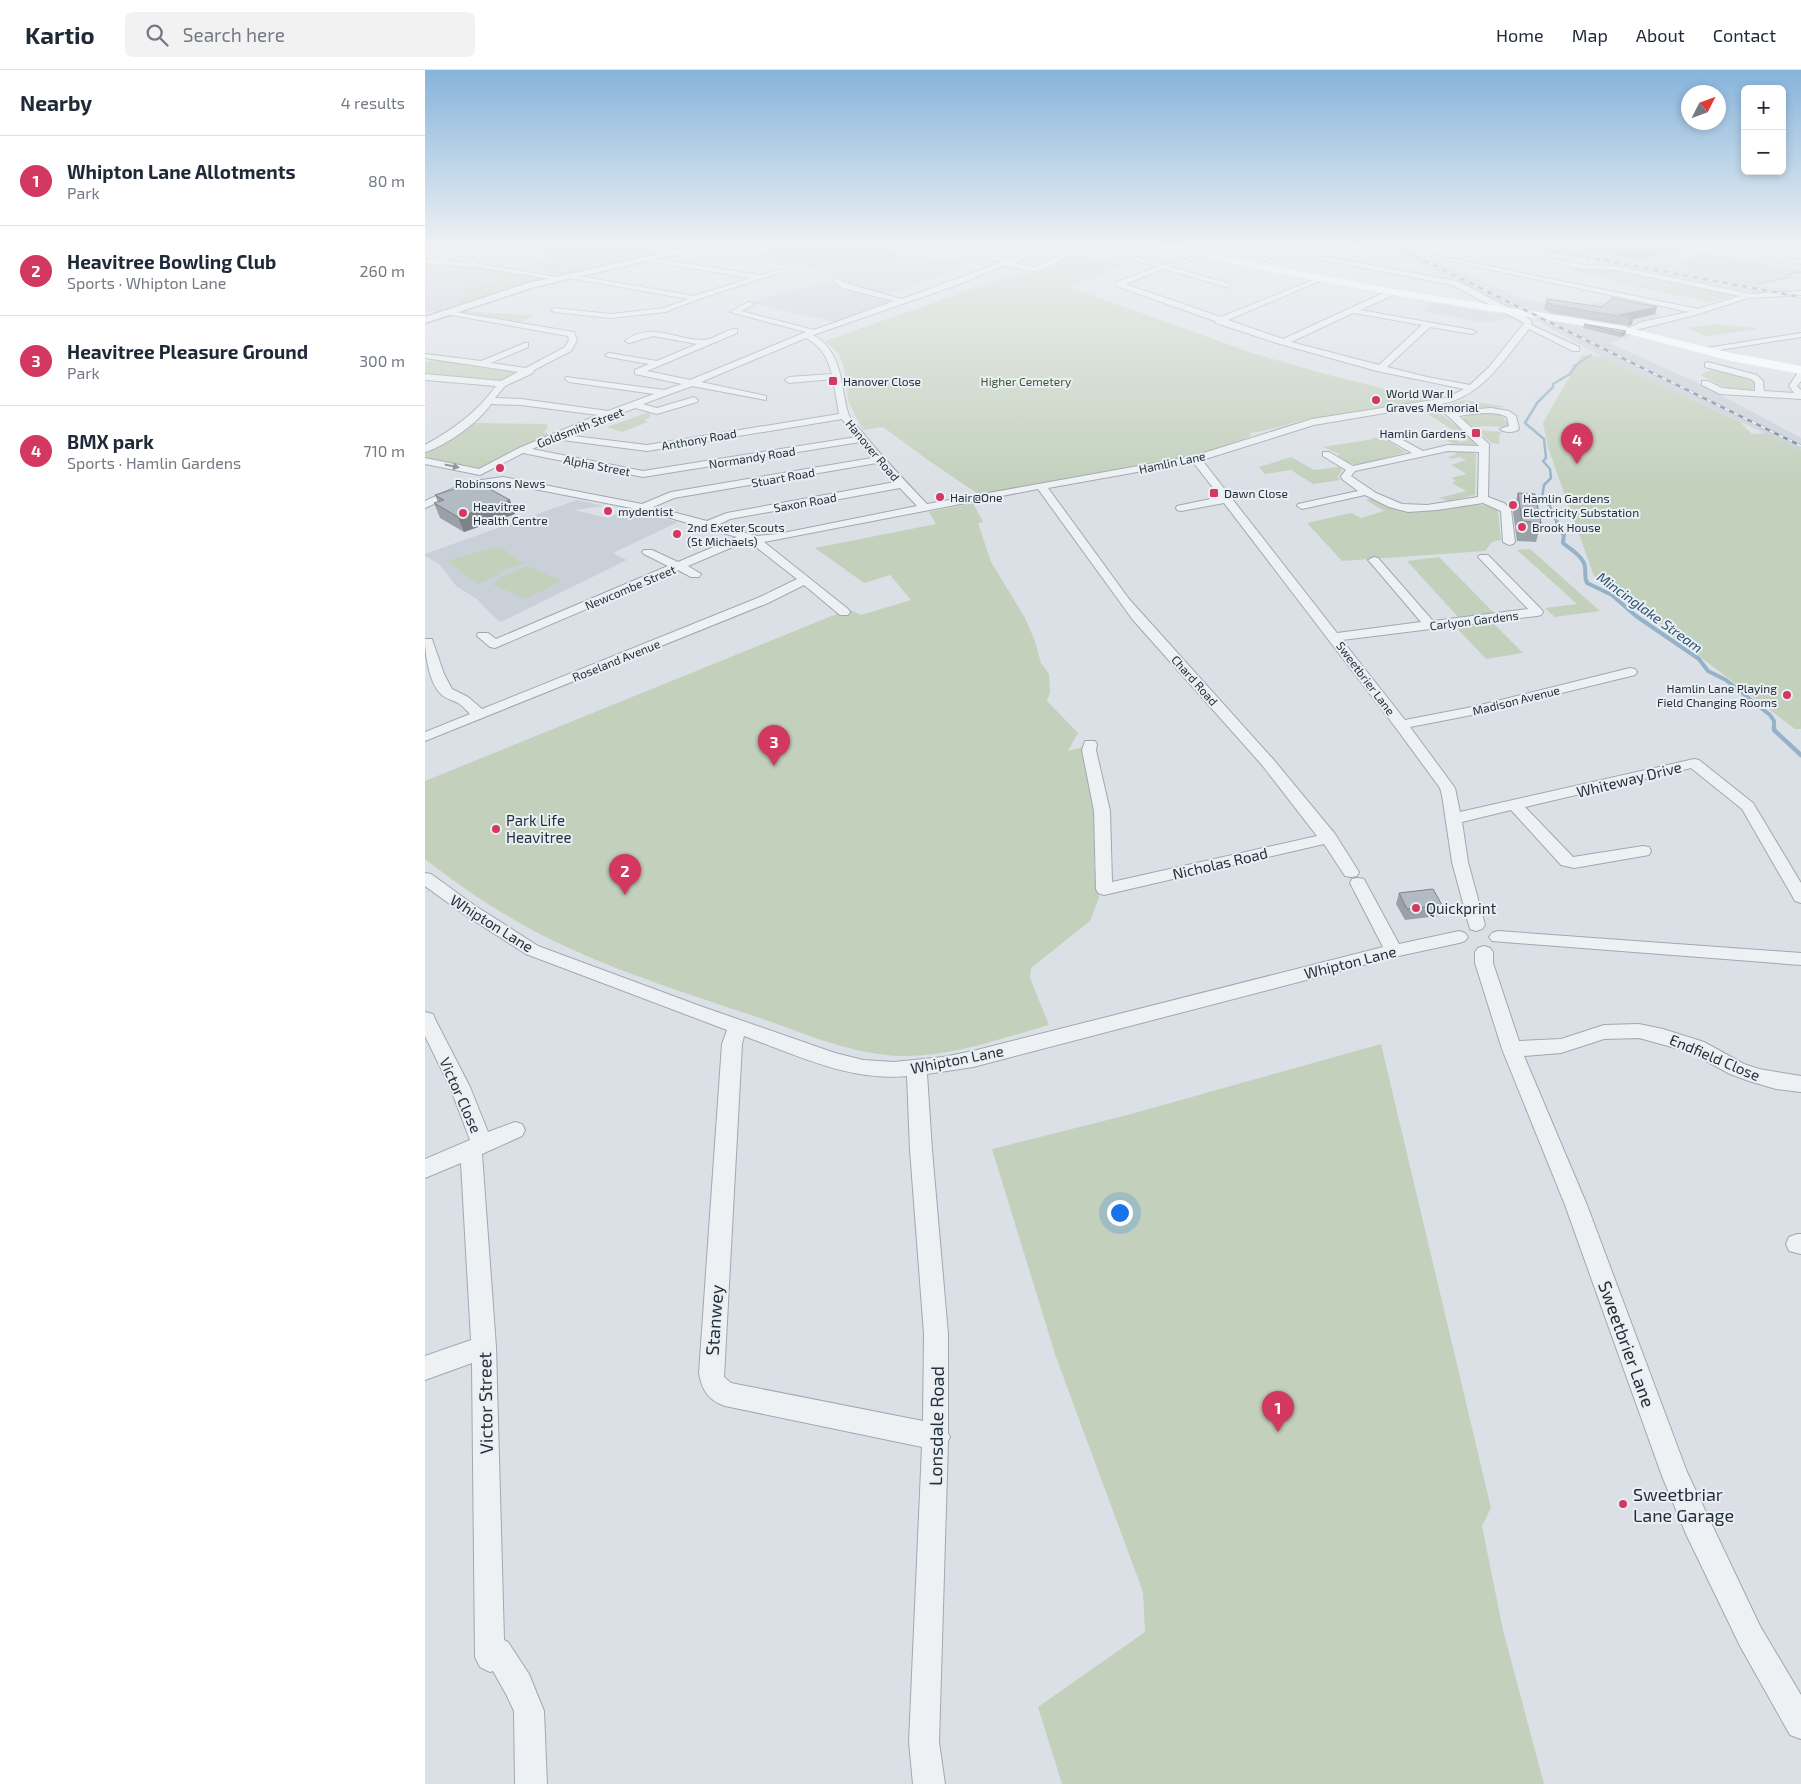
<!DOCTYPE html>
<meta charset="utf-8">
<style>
:root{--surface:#fff;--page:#f2f2f3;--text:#1f2937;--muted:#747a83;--line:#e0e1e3;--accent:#d33860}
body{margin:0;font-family:"Exo 2",sans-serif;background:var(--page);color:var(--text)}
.controls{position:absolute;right:15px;top:15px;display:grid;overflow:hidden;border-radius:8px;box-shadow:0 2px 8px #0003}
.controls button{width:45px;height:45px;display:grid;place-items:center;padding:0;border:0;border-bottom:1px solid var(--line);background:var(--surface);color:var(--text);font:25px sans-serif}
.compass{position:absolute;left:1256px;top:15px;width:45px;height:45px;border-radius:50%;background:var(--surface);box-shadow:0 2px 8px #0003;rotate:48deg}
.you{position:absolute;left:694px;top:1142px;width:18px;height:18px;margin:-12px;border:4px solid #fff;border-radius:50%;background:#1a73e8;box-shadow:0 0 0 8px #1a73e833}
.badge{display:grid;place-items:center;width:32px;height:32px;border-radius:50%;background:var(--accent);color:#fff;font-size:16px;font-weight:700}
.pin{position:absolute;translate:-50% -41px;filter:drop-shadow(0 1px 2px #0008)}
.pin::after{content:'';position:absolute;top:26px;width:18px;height:15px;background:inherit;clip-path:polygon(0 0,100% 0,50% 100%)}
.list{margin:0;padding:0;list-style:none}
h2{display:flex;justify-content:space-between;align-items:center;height:65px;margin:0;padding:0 20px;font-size:21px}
h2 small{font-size:16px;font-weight:400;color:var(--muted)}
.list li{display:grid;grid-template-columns:32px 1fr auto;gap:15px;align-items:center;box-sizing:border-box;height:90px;padding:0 20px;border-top:1px solid var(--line)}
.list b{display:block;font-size:19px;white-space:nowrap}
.list p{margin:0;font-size:16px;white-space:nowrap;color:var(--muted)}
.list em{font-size:16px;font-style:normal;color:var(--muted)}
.icon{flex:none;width:28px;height:28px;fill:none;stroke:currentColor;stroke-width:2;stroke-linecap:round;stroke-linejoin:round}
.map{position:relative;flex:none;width:1376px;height:1714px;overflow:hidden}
header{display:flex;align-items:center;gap:30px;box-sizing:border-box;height:70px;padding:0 25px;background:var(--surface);border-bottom:1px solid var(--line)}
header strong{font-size:24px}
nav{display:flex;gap:28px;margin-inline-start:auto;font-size:18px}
.search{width:350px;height:45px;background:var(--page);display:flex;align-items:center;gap:12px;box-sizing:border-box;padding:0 18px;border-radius:8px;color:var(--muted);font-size:19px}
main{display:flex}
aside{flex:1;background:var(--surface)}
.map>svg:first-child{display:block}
</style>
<header>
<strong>Kartio</strong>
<div class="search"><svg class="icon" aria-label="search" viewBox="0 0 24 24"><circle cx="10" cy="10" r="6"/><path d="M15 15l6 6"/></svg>Search here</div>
<nav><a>Home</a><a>Map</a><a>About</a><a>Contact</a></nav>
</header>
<main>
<aside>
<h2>Nearby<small>4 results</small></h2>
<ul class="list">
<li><span class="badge">1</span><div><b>Whipton Lane Allotments</b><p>Park</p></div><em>80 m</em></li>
<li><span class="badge">2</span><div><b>Heavitree Bowling Club</b><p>Sports · Whipton Lane</p></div><em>260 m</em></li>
<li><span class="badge">3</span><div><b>Heavitree Pleasure Ground</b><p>Park</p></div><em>300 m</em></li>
<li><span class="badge">4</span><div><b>BMX park</b><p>Sports · Hamlin Gardens</p></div><em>710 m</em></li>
</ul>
</aside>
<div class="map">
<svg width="1376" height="1714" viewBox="0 0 1376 1714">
<rect width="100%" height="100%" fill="#dbe0e6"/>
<g fill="#c9d0d8">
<polygon points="347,175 440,175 545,195 460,225 423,214 414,208 385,198 314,188 358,177"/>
<polygon points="960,175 974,175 1099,230 1162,238 1167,232 1170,231 1238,245 1195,255 1079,237"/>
<polygon points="1088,175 1252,175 1271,179 1266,183 1262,182 1243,200 1235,203"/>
<polygon points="0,192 62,198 86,202 81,221 17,242 0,241"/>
<polygon points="1250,200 1334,215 1368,221 1336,224 1239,206"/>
<polygon points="400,212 406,212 415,217 468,232 409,252 327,233 351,224"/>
<polygon points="1009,233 1077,244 1090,248 1057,252 997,241"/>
<polygon points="1104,246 1208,265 1184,273 1271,312 1376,368 1376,380 1177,287"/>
<polygon points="152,430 179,436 149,440 183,448 199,440 253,452 188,483 202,490 76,552 68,546 52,529 31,516 14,494 0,486 0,484"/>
</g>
<g fill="#c3d0bc">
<path d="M129 175H246L244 176 276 175 225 186 218 185 236 178 215 185 218 187 158 198V199L133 205 97 196 117 191 157 199C144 194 116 195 112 178Z"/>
<path d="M380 175C410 175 445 171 472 185L471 189 429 200H403L382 195 331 189 327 186Z"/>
<polygon points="1274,181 1376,201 1376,202 1364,204 1372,207 1334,215 1250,200"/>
<polygon points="649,184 696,195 646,217 655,221 827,283 900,304 1005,330 883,349 838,361 825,363 826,366 771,387 553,424 503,390 458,357 438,360 423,331 422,315 418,294 413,283 400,271 584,206 605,204"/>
<polygon points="1155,197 1195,200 1229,208 1202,215 1192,212 1193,210 1145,201"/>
<path d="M62 198 63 199 122 208 41 232 33 231 41 226 38 223 9 221H33L46 216 39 214C50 208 61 217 73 213L75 210 62 209 72 203 55 201Z"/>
<polygon points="1232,209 1312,225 1286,232 1205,216"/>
<polygon points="33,241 41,241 109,246 93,253 31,242"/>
<polygon points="1289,254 1331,258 1332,259 1282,266 1262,258"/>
<polygon points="1157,285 1177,287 1315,352 1327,364 1341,363 1376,380 1376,659 1370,659 1169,506 1123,378 1118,353"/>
<polygon points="8,290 96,302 74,313 0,304 0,293"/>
<polygon points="1290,298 1327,308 1331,314 1327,320 1302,318 1275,305"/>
<polygon points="1039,330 1082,337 1032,341 1028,340 1022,335"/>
<polygon points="1001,337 1008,338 1050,370 1050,375 1028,374 1021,370 1028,369 1036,372 1044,370 993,338"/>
<polygon points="224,342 226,347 219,350 223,352 197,362 182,357"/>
<polygon points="1072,342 1085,355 1084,357 1055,356 1054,360 1078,362 1075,363 1074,374 1067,373 1039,350 1039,347 1043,345"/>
<polygon points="47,353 121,354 123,357 119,363 124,364 51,399 0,388 0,382"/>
<polygon points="947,367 963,371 981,382 936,395 926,394 913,386 914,384 898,377 948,369"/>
<polygon points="1025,380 1046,382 1051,384 1050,425 1023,431 1014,428 1041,421 1027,413 1031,411 1026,408 1042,404 1026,395 1041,390 1034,387 1027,389 1023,387 1032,384"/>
<polygon points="866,387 889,400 914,397 917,400 913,406 915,410 888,414 866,400 840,404 834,397"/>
<path d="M949 428C959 433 970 440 981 442 1005 444 1053 427 1073 440L1076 470 1067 472 1060 481 917 491 882 453 926 443 936 448 959 441 941 430Z"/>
<path d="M548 433 558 452 553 453 566 492 599 546 610 571 616 593 624 604 625 622 622 631 653 663 643 681 658 677 669 748V796L674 828 665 851 606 898 605 908 624 955C577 968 527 987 477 986 427 985 379 963 332 947 269 926 205 906 144 878 92 855 45 824 0 789V711L414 543 426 540 436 545 486 530 465 505 439 513 390 478 511 454 504 442Z"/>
<polygon points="74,476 98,493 72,503 74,505 53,514 22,491"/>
<polygon points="1105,479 1175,541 1130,547 1120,538 1152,534 1092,480"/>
<polygon points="1014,487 1070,544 1034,548 982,491"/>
<polygon points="103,496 137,511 101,529 68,515 74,508"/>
<polygon points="1066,551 1098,583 1061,589 1030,556"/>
<polygon points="956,974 1066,1438 1057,1456 1078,1560 1119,1714 637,1714 613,1637 720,1562 718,1522 631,1287 567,1079 706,1044"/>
</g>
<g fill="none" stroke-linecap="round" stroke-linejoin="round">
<g stroke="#94b3c8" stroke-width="2">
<polyline points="1368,175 1376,178"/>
<polyline points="1332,214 1366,207 1363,204 1376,202"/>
<polyline points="1149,296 1166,285"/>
</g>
<polyline stroke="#94b3c8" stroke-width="2.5" points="1132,453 1125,436 1117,428 1119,415 1126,408 1125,399 1118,391 1121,388 1119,369 1100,353 1112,333 1128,317 1128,314 1145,304 1151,295"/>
<path stroke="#94b3c8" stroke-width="4" d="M1132 452 1136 462 1139 464 1138 473C1145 479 1159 487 1160 497 1161 504 1159 507 1162 513L1187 525 1211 546 1274 589 1283 601 1301 610 1345 645 1349 651V657"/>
<polyline stroke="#94b3c8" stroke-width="4.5" points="1349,656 1349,660 1376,685"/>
<defs>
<g id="minor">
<path d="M34 175H40L31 185 22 191 43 193 67 175H74L50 193 137 208 133 210 58 198 0 193V189C17 190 22 187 34 175Z"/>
<path d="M491 175H504L585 190 616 175H623L589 193 609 197 642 182 648 175H654C647 185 623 199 611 201 599 202 587 194 576 197L532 215 388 265C418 282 415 314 423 343 425 350 432 356 437 362 457 387 479 410 502 434L769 386 887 349 1021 328 1039 319 952 301 855 274 791 253 790 251 691 216V212L732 197 709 190V188L711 187 739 195 784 183V185L746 197 805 214V218L739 199 700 214 796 247 893 208H897V210L803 250 858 269 965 220H971V224L935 240 1047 260 1051 262 1047 264 1005 257 962 297 1002 307 1045 315 1064 297 1099 253 1027 215 872 185 830 197V195L864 184 825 175C840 175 854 180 869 181 880 182 890 175 901 175L880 183 1032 211 1102 247 1107 252 1106 255 1154 277V281H1148L1104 259C1079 289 1057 327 1016 334L1028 341 1066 338 1084 341 1091 346 1094 359C1090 363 1079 363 1075 359L1084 356 1082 347C1068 340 1048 344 1034 346L1064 374 1063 427 1079 433 1086 440 1090 472 1088 474 1084 475 1078 472 1076 441 1058 433 1012 440 983 442 964 437 940 425 877 439 872 436 873 434 933 421 917 409 916 406 921 400 898 386V382H904L928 396 987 383 957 366V362H963L998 381 1023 375 1054 376 1023 346 1007 335 889 355 777 390 805 426 808 427V430L912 563 996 552 945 492 943 490 949 487 953 488 1008 551 1103 539 1055 489 1053 487 1055 485H1063L1116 539 1118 542 1116 545 1112 546 917 570 980 650 1047 637 1205 598 1210 599 1212 602 1210 605 1047 645 985 657 1030 718 1035 742 1269 689 1274 690 1328 733 1376 813V833L1370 831 1317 739 1266 698 1100 737 1148 787 1218 776 1224 777 1226 781 1224 785 1218 786 1149 798 1136 795 1086 740 1037 752 1043 792 1060 855 1057 859 1051 861 1045 859 1027 792 1017 725 1015 718 971 658 799 433 756 441 752 440 751 438 752 436 795 427 768 392 623 418 704 529 848 689 910 764 934 802 932 806 926 807 920 806 899 774 679 825 673 823 671 819 669 741 657 680 660 671H670L672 674 671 680 685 741 687 812 892 766 837 695 708 550 613 419 339 472 423 539 425 542 423 545H415L379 515 343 533 0 671V662L45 644C41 640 38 636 33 633 28 630 20 629 16 624 4 613 0 584 0 569H7L8 572 19 604 27 619 43 627 57 639 335 527 372 509 331 477 327 471 324 470 263 496 276 504 274 507H266L253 500 70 578 65 577 52 566 53 563H63L71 569 243 496 219 484 217 482 219 480H227L253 492 312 467 217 440 78 413 48 417 0 438V431L42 412 78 407 217 434 246 422 447 388 435 372 218 407 98 383 55 405 0 394V388L54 399 94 378 173 345 96 335 66 334C54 352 21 376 0 382V375C29 359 52 342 71 316L0 310V304L76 311 93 302 0 288V284L56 291 100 273H103V277L66 293 101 298 140 277 144 270 143 266 21 244 17 242 18 240 149 262 152 270 146 281 109 300 108 303 80 316 70 328 96 329 183 341 229 324 144 312 140 309 141 307 239 320 257 314 210 304V300L224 294 184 287 180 285 184 283 232 291 272 274 228 266 204 273 200 271C224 251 253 271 279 270 290 270 300 258 312 259V263L222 301 265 310 381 262 305 242 323 232 330 234 316 241 389 260 469 231 417 218 409 211V209H413L423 214 477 229 577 192ZM928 243H929L997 255 954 295 866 272ZM381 268C397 277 402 287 407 304L364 307 360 310 364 313 408 309 414 344 222 375 140 365 210 338 232 344 272 332 273 330 269 327 232 338 218 334 267 316 341 330V326L276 312ZM417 349 431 367 218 401 107 379 130 369 222 381ZM1023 381 1054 382 1053 427 1002 435 977 434 951 423 926 406 930 401ZM452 393 470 412 302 443 282 451 228 437 249 428ZM475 418 492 436 353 464 332 466 293 455 305 449Z"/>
<polygon points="918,175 944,175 932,179"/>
<polygon points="945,175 954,175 976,183 977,186 988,190 985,192 972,188 971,185"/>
<polygon points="1049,175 1061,175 1158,195 1191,196 1326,224 1376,221 1376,225 1323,228 1270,245 1203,262 1203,258 1216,252 1264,242 1006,187 1009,185 1273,239 1315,226 1191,200 1158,199"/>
<polygon points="1282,175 1295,175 1376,190 1376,194"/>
<polygon points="220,187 335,205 356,199 359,201 274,229 240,242 186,248 130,242 126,240 130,238 186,244 239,238 263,229 140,207 140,205 142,204 269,226 326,208 218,190 217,189"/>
<polygon points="1376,263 1376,267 1282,282 1278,280 1282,278"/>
<polygon points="1283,292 1332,305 1338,311 1339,321 1369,323 1364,316 1373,302 1376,301 1376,311 1372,316 1376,320 1376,329 1295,324 1277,315 1277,311 1283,311 1297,318 1330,321 1330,312 1326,309 1280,297 1280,293"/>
<path d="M0 803 6 804 49 835 113 876 275 936 410 983 438 990 469 992 518 987 548 981 958 877 925 813 927 809 933 808 939 809 941 813 974 874 1034 861 1040 863 1043 867 1040 871 1034 873 969 887 548 997 502 1004 507 1080 523 1264V1363L525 1367 523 1371 514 1672 520 1714H488L484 1672 497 1377 300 1336C283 1330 277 1320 274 1303L297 974 302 960 101 884 37 843 0 816ZM319 966C371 985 426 1012 482 1006L485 1080 499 1264 498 1351 306 1313 299 1307 317 974Z"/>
<polygon points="1073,861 1376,883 1376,895 1067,871 1064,867 1067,863"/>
<polygon points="1059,876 1065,878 1068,882 1068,893 1094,971 1136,969 1179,955 1214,954 1238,959 1279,972 1319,994 1334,999 1376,1006 1376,1022 1351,1019 1324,1011 1305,1004 1265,982 1214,968 1179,969 1136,983 1099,986 1162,1135 1262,1402 1335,1556 1376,1625 1376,1669 1365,1665 1315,1576 1261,1464 1237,1406 1140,1135 1077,979 1050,893 1050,882 1053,878"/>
<polygon points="0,942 8,944 10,949 45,1017 63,1062 90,1052 97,1054 100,1060 97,1066 57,1084 71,1277 79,1570 83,1572 104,1604 119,1641 122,1714 90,1714 89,1641 82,1626 68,1601 65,1602 55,1597 50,1587 47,1293 0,1310 0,1286 46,1270 36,1093 0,1108 0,1089 45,1070 25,1017 0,966"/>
<polygon points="1372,1164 1376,1164 1376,1184 1364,1181 1361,1174 1364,1167"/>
</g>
<polygon id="tertiary" points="275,175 290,175 109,217 0,253 0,247 103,213"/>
</defs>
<use href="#minor" stroke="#a0a8b0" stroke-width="2"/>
<use href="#tertiary" stroke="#a0a8b0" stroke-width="3"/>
<use href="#minor" fill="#eef1f4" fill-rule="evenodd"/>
<use href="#tertiary" fill="#eef1f4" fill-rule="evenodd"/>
<polygon fill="#fff" fill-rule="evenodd" points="735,175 752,175 832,193 968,219 1192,255 1306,283 1376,296 1376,304 1306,291 1192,261 968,225 832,199 740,178"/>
<defs>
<g id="rail">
<polyline points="968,175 1376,376"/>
<polyline points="1096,175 1376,227"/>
</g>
</defs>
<use href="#rail" stroke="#748290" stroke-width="2.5"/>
<use href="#rail" stroke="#eaeff4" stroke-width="2" stroke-dasharray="5" stroke-linecap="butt"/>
</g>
<g fill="#99a0a8">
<polygon points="1150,175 1242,175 1240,182 1209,190 1150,176"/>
<polygon points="1122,229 1177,237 1232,237 1230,244 1208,249 1207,254 1203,256 1126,243 1119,239"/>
<polygon points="1159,254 1201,261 1200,265 1195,267 1158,258"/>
<polygon points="1093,423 1116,453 1111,472 1092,471 1088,442"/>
<polygon points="10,425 90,444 39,462 15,448 9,433 13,432"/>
<polygon points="974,823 1017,835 1014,846 980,850 971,834"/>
</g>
<g fill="#7d8288">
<polygon points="1220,175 1242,175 1240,182 1209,190 1213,177"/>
<polygon points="1232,237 1230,244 1208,249 1207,254 1203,256 1205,248 1194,245"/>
<polygon points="1201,261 1200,265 1195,267 1196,263"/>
<polygon points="85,430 90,444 39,462 33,447"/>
</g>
<g fill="#b2bac3" stroke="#7d8288">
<polygon points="1205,175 1220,175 1213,177"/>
<polygon points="1187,228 1232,237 1194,245 1209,247 1205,248 1128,235 1121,232 1122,229 1177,237"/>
<polygon points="1159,254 1201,261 1196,263"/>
<polygon points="52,412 85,430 33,447 9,433 19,430 10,425"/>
<polygon points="1093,423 1110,424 1116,453 1097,451"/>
<polygon points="1008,819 1017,835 982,839 974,823"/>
</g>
<defs><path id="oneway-solid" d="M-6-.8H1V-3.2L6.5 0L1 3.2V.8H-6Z" transform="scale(1.25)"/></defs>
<use fill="#899098" href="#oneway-solid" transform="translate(27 396) rotate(12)"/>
<linearGradient id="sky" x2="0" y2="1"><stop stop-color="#86b4db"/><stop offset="0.42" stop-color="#eff1f4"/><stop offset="1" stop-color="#eff1f4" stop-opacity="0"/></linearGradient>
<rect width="1376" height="415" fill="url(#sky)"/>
<g fill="#d33860" stroke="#eaeff4" stroke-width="2">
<rect x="403" y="306" width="10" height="10" rx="2.5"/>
<circle cx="951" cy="330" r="5"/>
<rect x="1046" y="358" width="10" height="10" rx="2.5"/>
<circle cx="75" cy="398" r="5"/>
<rect x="784" y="418" width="10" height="10" rx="2.5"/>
<circle cx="515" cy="427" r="5"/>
<circle cx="1088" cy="435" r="5"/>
<circle cx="183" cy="441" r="5"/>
<circle cx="38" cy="443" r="5"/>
<circle cx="1097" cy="457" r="5"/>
<circle cx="252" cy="464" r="5"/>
<circle cx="1362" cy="625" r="5"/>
<circle cx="71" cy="759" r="5"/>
<circle cx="991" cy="838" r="5"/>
<circle cx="1198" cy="1434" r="5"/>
</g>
<g text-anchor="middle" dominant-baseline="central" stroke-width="4" stroke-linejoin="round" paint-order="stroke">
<g font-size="12" fill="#24303c" stroke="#eaeff4" text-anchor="start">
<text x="418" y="311">Hanover Close</text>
<text x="961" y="323">World War II<tspan x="961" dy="14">Graves Memorial</tspan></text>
<text x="1041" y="363" text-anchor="end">Hamlin Gardens</text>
<text x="75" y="413" text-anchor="middle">Robinsons News</text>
<text x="799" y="423">Dawn Close</text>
<text x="525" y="427">Hair@One</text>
<text x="1098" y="428">Hamlin Gardens<tspan x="1098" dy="14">Electricity Substation</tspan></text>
<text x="48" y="436">Heavitree<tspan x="48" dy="14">Health Centre</tspan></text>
<text x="193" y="441">mydentist</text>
<text x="262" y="457">2nd Exeter Scouts<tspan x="262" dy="14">(St Michaels)</tspan></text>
<text x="1107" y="457">Brook House</text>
<text x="1352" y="618" text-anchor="end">Hamlin Lane Playing<tspan x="1352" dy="14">Field Changing Rooms</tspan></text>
</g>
<g font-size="12" fill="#3d5931" stroke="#eaeff4">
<text x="601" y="311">Higher Cemetery</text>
</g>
<g font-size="12" fill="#24303c" stroke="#eaeff4">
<text transform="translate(155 357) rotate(-21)">Goldsmith Street</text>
<text transform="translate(274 369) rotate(-10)">Anthony Road</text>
<text transform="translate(448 380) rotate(50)">Hanover Road</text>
<text transform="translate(327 387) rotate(-9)">Normandy Road</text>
<text transform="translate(747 392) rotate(-12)">Hamlin Lane</text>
<text transform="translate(172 395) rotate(11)">Alpha Street</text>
<text transform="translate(358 407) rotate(-10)">Stuart Road</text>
<text transform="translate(380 432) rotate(-10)">Saxon Road</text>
<text transform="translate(205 517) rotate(-23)">Newcombe Street</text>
<text transform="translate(1049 550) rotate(-7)">Carlyon Gardens</text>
<text transform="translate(191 590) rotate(-22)">Roseland Avenue</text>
<text transform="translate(941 608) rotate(53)">Sweetbrier Lane</text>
<text transform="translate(770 610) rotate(48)">Chard Road</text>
<text transform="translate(1091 630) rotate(-14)">Madison Avenue</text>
</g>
<g font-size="14" font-style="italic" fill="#2d5371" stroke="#eaeff4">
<text transform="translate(1225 542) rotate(36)">Mincinglake Stream</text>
</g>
<g font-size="15" fill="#24303c" stroke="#eaeff4">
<text transform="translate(1204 709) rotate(-14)">Whiteway Drive</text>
<text transform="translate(795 793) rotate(-13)">Nicholas Road</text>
<text transform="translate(67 853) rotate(32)">Whipton Lane</text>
<text transform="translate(925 892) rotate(-14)">Whipton Lane</text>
<text transform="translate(1290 987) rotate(23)">Endfield Close</text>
<text transform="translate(532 989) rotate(-11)">Whipton Lane</text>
<text transform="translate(36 1025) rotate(66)">Victor Close</text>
</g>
<g font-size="15" fill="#24303c" stroke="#eaeff4" text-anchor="start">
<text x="81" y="750">Park Life<tspan x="81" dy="17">Heavitree</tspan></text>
<text x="1001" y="838">Quickprint</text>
</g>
<g font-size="18" fill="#24303c" stroke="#eaeff4">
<text transform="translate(289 1250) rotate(-86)">Stanwey</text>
<text transform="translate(1202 1274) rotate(70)">Sweetbrier Lane</text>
<text transform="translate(60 1333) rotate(-91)">Victor Street</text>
<text transform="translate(511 1356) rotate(-89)">Lonsdale Road</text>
</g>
<g font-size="18" fill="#24303c" stroke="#eaeff4" text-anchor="start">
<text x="1208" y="1424">Sweetbriar<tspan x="1208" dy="21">Lane Garage</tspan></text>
</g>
</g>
</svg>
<div class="controls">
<button>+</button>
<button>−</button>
</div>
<svg class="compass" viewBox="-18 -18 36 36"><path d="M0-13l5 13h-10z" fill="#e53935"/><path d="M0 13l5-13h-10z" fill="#747a83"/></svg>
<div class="you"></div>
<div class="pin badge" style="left:853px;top:1362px">1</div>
<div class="pin badge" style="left:200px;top:825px">2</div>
<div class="pin badge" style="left:349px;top:696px">3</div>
<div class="pin badge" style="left:1152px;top:394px">4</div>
</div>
</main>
